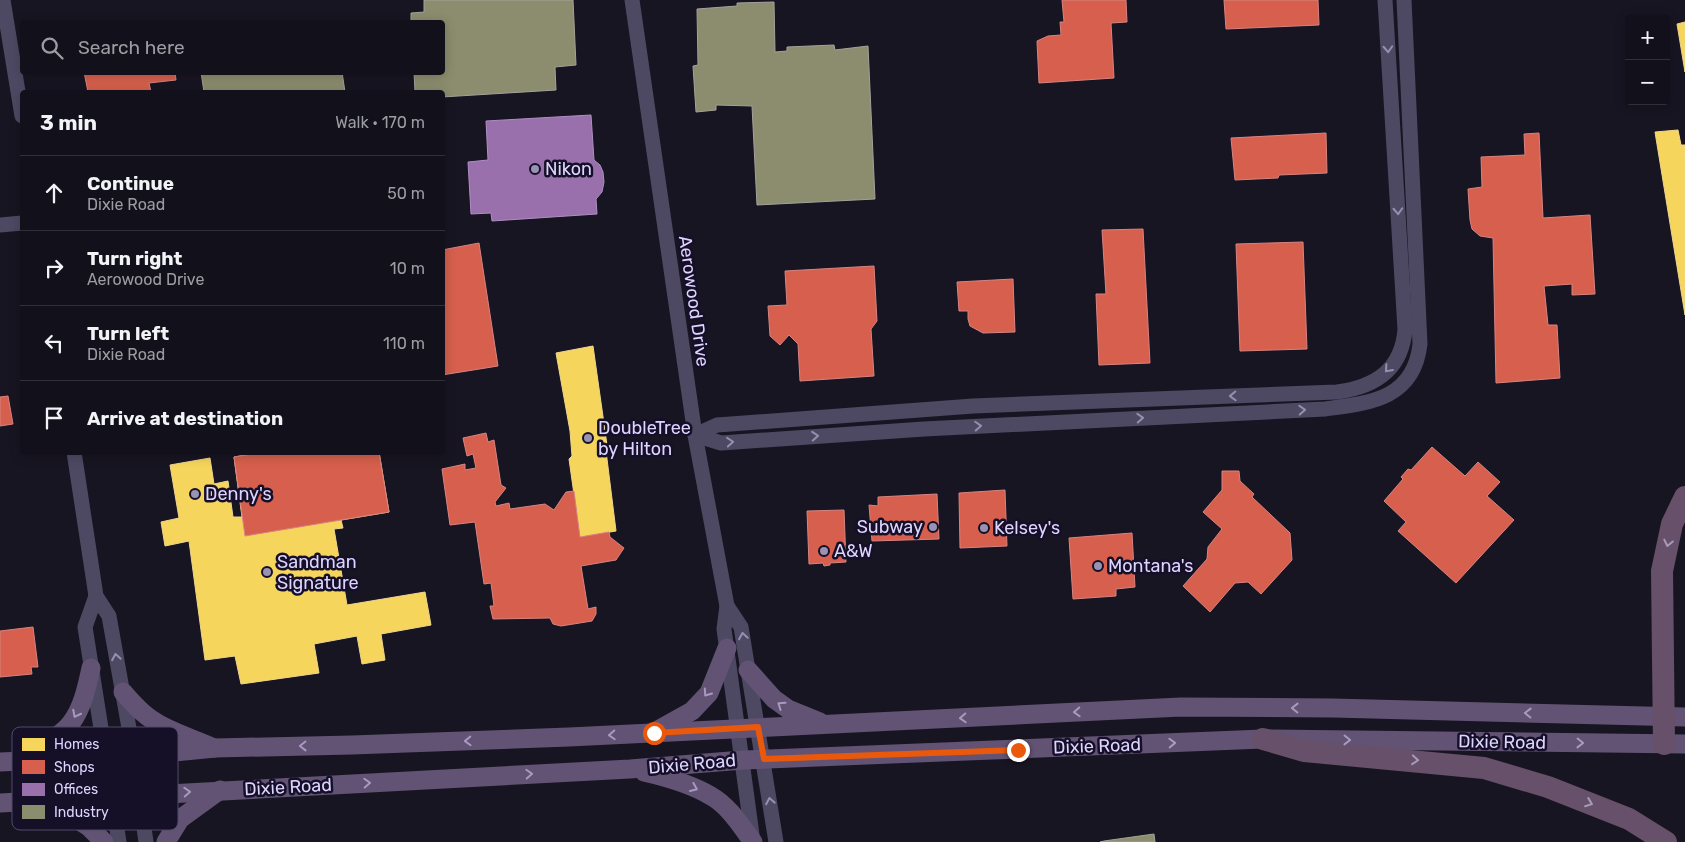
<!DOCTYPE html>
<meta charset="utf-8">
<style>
:root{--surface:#12101a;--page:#1f1e27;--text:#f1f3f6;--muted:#9c9da2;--line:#313039}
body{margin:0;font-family:Rubik,sans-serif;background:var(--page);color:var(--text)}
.controls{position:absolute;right:15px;top:15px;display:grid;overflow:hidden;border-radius:5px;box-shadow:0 2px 12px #0003}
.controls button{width:45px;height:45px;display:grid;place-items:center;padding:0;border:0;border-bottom:1px solid var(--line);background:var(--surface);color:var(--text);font:25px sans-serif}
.stop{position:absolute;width:15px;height:15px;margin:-11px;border:4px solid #ea580c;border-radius:50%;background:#fff}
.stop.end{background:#ea580c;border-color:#fff;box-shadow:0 1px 5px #0008}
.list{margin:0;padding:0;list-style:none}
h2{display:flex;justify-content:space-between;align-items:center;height:65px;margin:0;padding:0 20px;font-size:21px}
h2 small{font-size:16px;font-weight:400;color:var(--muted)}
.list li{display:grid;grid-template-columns:32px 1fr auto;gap:15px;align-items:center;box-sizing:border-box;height:75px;padding:0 20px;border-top:1px solid var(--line)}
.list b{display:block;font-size:19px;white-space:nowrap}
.list p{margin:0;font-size:16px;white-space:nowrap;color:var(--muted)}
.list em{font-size:16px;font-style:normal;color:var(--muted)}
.icon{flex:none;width:28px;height:28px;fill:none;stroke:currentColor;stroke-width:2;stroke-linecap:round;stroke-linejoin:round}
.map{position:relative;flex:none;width:1685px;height:842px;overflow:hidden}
.search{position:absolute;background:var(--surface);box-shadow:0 2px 12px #0003;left:20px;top:20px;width:425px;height:55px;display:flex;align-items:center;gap:12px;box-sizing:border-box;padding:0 18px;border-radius:5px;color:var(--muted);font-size:19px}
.panel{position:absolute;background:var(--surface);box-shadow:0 2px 12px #0003;left:20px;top:90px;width:425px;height:365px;border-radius:5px}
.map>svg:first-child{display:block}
</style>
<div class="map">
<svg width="1685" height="842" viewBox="0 0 1685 842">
<rect width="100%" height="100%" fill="#181522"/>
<g fill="#f6d55c" stroke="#efd58d">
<polygon points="1685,22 1685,72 1677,24"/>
<polygon points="1678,130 1681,145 1685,145 1685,315 1655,132"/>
<polygon points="593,346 607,445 600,447 601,451 606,451 616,531 580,537 569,459 572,456 570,431 556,353"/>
<polygon points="264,452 379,452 389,512 341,520 343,528 334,529 347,605 425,592 431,625 381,634 385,660 362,664 357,636 314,644 319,673 241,684 235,656 205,660 189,541 165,546 161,522 179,518 170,465 210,458 214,484 228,481 233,517 242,517 234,457"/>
</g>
<g fill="#d6604d" stroke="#d88382">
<polygon points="1062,0 1126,0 1127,22 1111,23 1114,78 1039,83 1037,41 1048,36 1061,35 1060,22 1064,22"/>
<polygon points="1224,0 1318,0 1319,25 1226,29"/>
<polygon points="84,72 175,72 176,80 149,83 151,92 88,92"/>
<polygon points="1326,133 1327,173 1279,175 1278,178 1235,180 1231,138"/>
<polygon points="1539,133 1543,218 1590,215 1595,294 1572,295 1572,284 1544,286 1548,325 1557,325 1560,378 1496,383 1493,238 1480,236 1472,229 1470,220 1468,189 1482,187 1481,157 1525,155 1524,134"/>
<polygon points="1143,229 1150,363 1099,365 1096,294 1106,294 1102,230"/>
<polygon points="1303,242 1307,349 1240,351 1236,244"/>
<polygon points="479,243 498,366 442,375 442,250"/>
<polygon points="874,266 877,321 871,329 874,376 800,381 798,344 789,335 780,345 770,336 768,306 787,305 785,271"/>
<polygon points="1013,279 1015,332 983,333 970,326 968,319 968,311 959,311 957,282"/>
<polygon points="8,396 13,424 0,426 0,397"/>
<polygon points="486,433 488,442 494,440 501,485 506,488 495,502 496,506 509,503 510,509 545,504 554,510 566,492 574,491 580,537 609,532 610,537 624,548 616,560 581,566 588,609 596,607 596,614 592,621 561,626 553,624 550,618 493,619 490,606 494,606 491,583 484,584 475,522 450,525 442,469 465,464 465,470 476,468 473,454 467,456 463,438"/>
<polygon points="1432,447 1465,476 1478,462 1500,482 1487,496 1514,520 1456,583 1398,531 1406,522 1384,501 1403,479 1401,477 1408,469 1411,470"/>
<polygon points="264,452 379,452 389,512 245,536 234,457"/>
<polygon points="1222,471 1239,471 1240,481 1254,494 1252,497 1290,533 1292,560 1261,594 1248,582 1235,583 1210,612 1183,586 1207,559 1208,547 1222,529 1203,512 1222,490"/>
<polygon points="1005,490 1007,546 960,548 959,493"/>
<polygon points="937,494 939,539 872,541 869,505 878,506 878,497"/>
<polygon points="844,510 846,562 830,563 830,565 824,566 823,563 809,564 807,511"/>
<polygon points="1132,533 1135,587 1116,589 1116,596 1073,599 1069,538"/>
<polygon points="33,627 38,667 31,667 32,674 0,677 0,631"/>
</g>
<polygon fill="#9970ab" stroke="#ae8ec4" points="591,115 594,160 600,165 603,172 604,182 602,192 596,199 597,214 492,221 491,213 471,214 468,162 488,160 486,121"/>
<g fill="#8c8c6e" stroke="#a5a29a">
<polygon points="424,0 573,0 576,65 555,67 556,90 442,97 442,92 415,92 414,72 442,72 442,22 411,22 411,13 424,12"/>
<polygon points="774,2 775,52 787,51 787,47 834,45 835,50 868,46 875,199 757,205 752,106 716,105 716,110 696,112 693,66 698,65 697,9 737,6 737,3"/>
<polygon points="201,72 342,72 345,92 204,92"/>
<polygon points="1154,834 1155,842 1100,842 1104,841"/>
</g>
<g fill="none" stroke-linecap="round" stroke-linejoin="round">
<g stroke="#4d4963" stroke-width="15">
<polyline points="3,0 22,116"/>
<polyline points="632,0 695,435 727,606 724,629 753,842"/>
<polyline points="0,225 22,223"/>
<path d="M695 435 721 443 924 429 1325 409C1370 403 1414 399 1420 344L1404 0"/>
<path d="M695 435 717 425 973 406 1337 392C1375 387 1402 370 1405 329L1385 0"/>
<polyline points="74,452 96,596 109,616 134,756 146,842"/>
<polyline points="96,596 85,627 119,842"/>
<polyline points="727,606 741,627 776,842"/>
</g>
<g stroke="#625374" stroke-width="19">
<polyline points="748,670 774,699 788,709 820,722"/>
<path d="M123 692C129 699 135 706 142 712 162 730 190 737 214 748"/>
<polyline points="656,731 692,711 709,693 727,648"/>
<path d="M20 761C34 751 62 736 71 723 83 707 87 686 91 668"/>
<polyline points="0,762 134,756 215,748 352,745 569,737 1181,707 1333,708 1685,717"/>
<path d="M644 772C666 777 691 784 711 796 729 806 741 826 753 842"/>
<polyline points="48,801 89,827 104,842"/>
<polyline points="0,803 630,769 743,760 1263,739 1685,744"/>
<polyline points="166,842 180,819 220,790"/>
</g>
<g stroke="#675069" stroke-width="22">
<polyline points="1263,739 1304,751 1484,768 1548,787 1629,819 1666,842"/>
<polyline points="1664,744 1662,571 1672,524 1685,497"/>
</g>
</g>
<defs><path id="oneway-chevron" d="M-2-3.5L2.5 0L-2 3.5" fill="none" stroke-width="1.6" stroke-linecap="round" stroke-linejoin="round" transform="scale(1.25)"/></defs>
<g stroke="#968fb1">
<use href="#oneway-chevron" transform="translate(1388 49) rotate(87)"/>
<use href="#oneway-chevron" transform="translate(1398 211) rotate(87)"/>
<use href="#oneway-chevron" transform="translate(1388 369) rotate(132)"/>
<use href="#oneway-chevron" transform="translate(1233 396) rotate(178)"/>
<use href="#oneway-chevron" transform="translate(1302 410) rotate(-3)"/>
<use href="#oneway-chevron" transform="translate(1140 418) rotate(-3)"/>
<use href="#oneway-chevron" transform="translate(978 426) rotate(-3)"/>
<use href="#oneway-chevron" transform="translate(815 436) rotate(-4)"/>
<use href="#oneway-chevron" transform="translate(730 442) rotate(-5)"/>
<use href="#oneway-chevron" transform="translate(743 636) rotate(-99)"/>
<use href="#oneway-chevron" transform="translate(116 657) rotate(-100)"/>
<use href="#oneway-chevron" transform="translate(770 801) rotate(-100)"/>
</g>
<g stroke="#a899bc">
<use href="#oneway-chevron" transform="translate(1668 543) rotate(102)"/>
<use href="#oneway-chevron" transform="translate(1415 760) rotate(5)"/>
<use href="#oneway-chevron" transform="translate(1589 803) rotate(21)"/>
</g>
<g stroke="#a69ac0">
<use href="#oneway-chevron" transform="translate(707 693) rotate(125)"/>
<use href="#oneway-chevron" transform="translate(781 705) rotate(-145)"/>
<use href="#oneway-chevron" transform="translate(1295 708) rotate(-179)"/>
<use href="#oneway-chevron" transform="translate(1077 712) rotate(177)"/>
<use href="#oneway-chevron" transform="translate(1528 713) rotate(-179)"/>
<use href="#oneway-chevron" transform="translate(76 714) rotate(117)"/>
<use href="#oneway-chevron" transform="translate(963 718) rotate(177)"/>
<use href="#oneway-chevron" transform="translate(612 735) rotate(177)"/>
<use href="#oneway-chevron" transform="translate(1347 740) rotate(1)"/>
<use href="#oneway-chevron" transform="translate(468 741) rotate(178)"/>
<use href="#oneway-chevron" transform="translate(1172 743) rotate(-2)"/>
<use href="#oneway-chevron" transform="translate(1580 743) rotate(1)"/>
<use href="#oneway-chevron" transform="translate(303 746) rotate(179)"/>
<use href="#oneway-chevron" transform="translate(529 774) rotate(-3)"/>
<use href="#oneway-chevron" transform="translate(367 783) rotate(-3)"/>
<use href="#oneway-chevron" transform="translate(694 788) rotate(23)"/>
<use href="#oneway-chevron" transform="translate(187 792) rotate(-3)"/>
</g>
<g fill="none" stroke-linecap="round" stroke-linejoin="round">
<polyline stroke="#ea580c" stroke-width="6" points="654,733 758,727 764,759 1018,750"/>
</g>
<g fill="#9992b2" stroke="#150f28" stroke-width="2">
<circle cx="535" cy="169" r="5"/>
<circle cx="588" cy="438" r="5"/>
<circle cx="195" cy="494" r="5"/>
<circle cx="933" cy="527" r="5"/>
<circle cx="984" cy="528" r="5"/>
<circle cx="824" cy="551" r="5"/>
<circle cx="1098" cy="566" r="5"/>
<circle cx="267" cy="572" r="5"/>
</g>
<g text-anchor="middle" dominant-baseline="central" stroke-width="5" stroke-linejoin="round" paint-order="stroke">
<g font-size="18" fill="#ded5ff" stroke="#150f28" text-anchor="start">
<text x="545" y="169">Nikon</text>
<text x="598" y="428">DoubleTree<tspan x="598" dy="21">by Hilton</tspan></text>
<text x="205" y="494">Denny's</text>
<text x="923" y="527" text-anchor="end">Subway</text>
<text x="994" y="528">Kelsey's</text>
<text x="834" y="551">A&amp;W</text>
<text x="277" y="562">Sandman<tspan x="277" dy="21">Signature</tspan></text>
<text x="1108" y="566">Montana's</text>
</g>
<g font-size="18" fill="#ded5ff" stroke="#150f28">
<text transform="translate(694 301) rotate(82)">Aerowood Drive</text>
<text transform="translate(1502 742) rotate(1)">Dixie Road</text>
<text transform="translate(1097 746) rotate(-2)">Dixie Road</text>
<text transform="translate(692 764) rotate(-5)">Dixie Road</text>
<text transform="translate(288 787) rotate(-3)">Dixie Road</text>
</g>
</g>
<rect x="12" y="727" width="166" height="103" rx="8" fill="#150f28" stroke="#514a68" stroke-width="1"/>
<rect x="22" y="738" width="23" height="13" fill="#f6d55c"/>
<rect x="22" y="760" width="23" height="14" fill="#d6604d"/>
<rect x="22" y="783" width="23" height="13" fill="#9970ab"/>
<rect x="22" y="805" width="23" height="14" fill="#8c8c6e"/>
<g font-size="14" fill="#ded5ff">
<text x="54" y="749">Homes</text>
<text x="54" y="772">Shops</text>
<text x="54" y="794">Offices</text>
<text x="54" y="817">Industry</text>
</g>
</svg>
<div class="controls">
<button>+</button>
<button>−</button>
</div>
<div class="stop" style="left:654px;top:733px"></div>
<div class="stop end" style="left:1018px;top:750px"></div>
<div class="search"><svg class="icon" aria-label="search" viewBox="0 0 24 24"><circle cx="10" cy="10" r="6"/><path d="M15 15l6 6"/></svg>Search here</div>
<section class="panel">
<h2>3 min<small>Walk · 170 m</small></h2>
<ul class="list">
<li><svg class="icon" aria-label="ahead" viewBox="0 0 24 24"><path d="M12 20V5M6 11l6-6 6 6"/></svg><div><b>Continue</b><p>Dixie Road</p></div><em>50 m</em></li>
<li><svg class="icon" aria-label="right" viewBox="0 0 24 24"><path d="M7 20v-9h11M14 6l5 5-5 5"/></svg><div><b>Turn right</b><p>Aerowood Drive</p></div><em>10 m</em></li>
<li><svg class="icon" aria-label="left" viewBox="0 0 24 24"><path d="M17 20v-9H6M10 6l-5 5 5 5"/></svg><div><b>Turn left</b><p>Dixie Road</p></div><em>110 m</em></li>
<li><svg class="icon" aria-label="arrive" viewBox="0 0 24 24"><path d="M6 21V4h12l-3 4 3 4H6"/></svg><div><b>Arrive at destination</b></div></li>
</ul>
</section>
</div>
